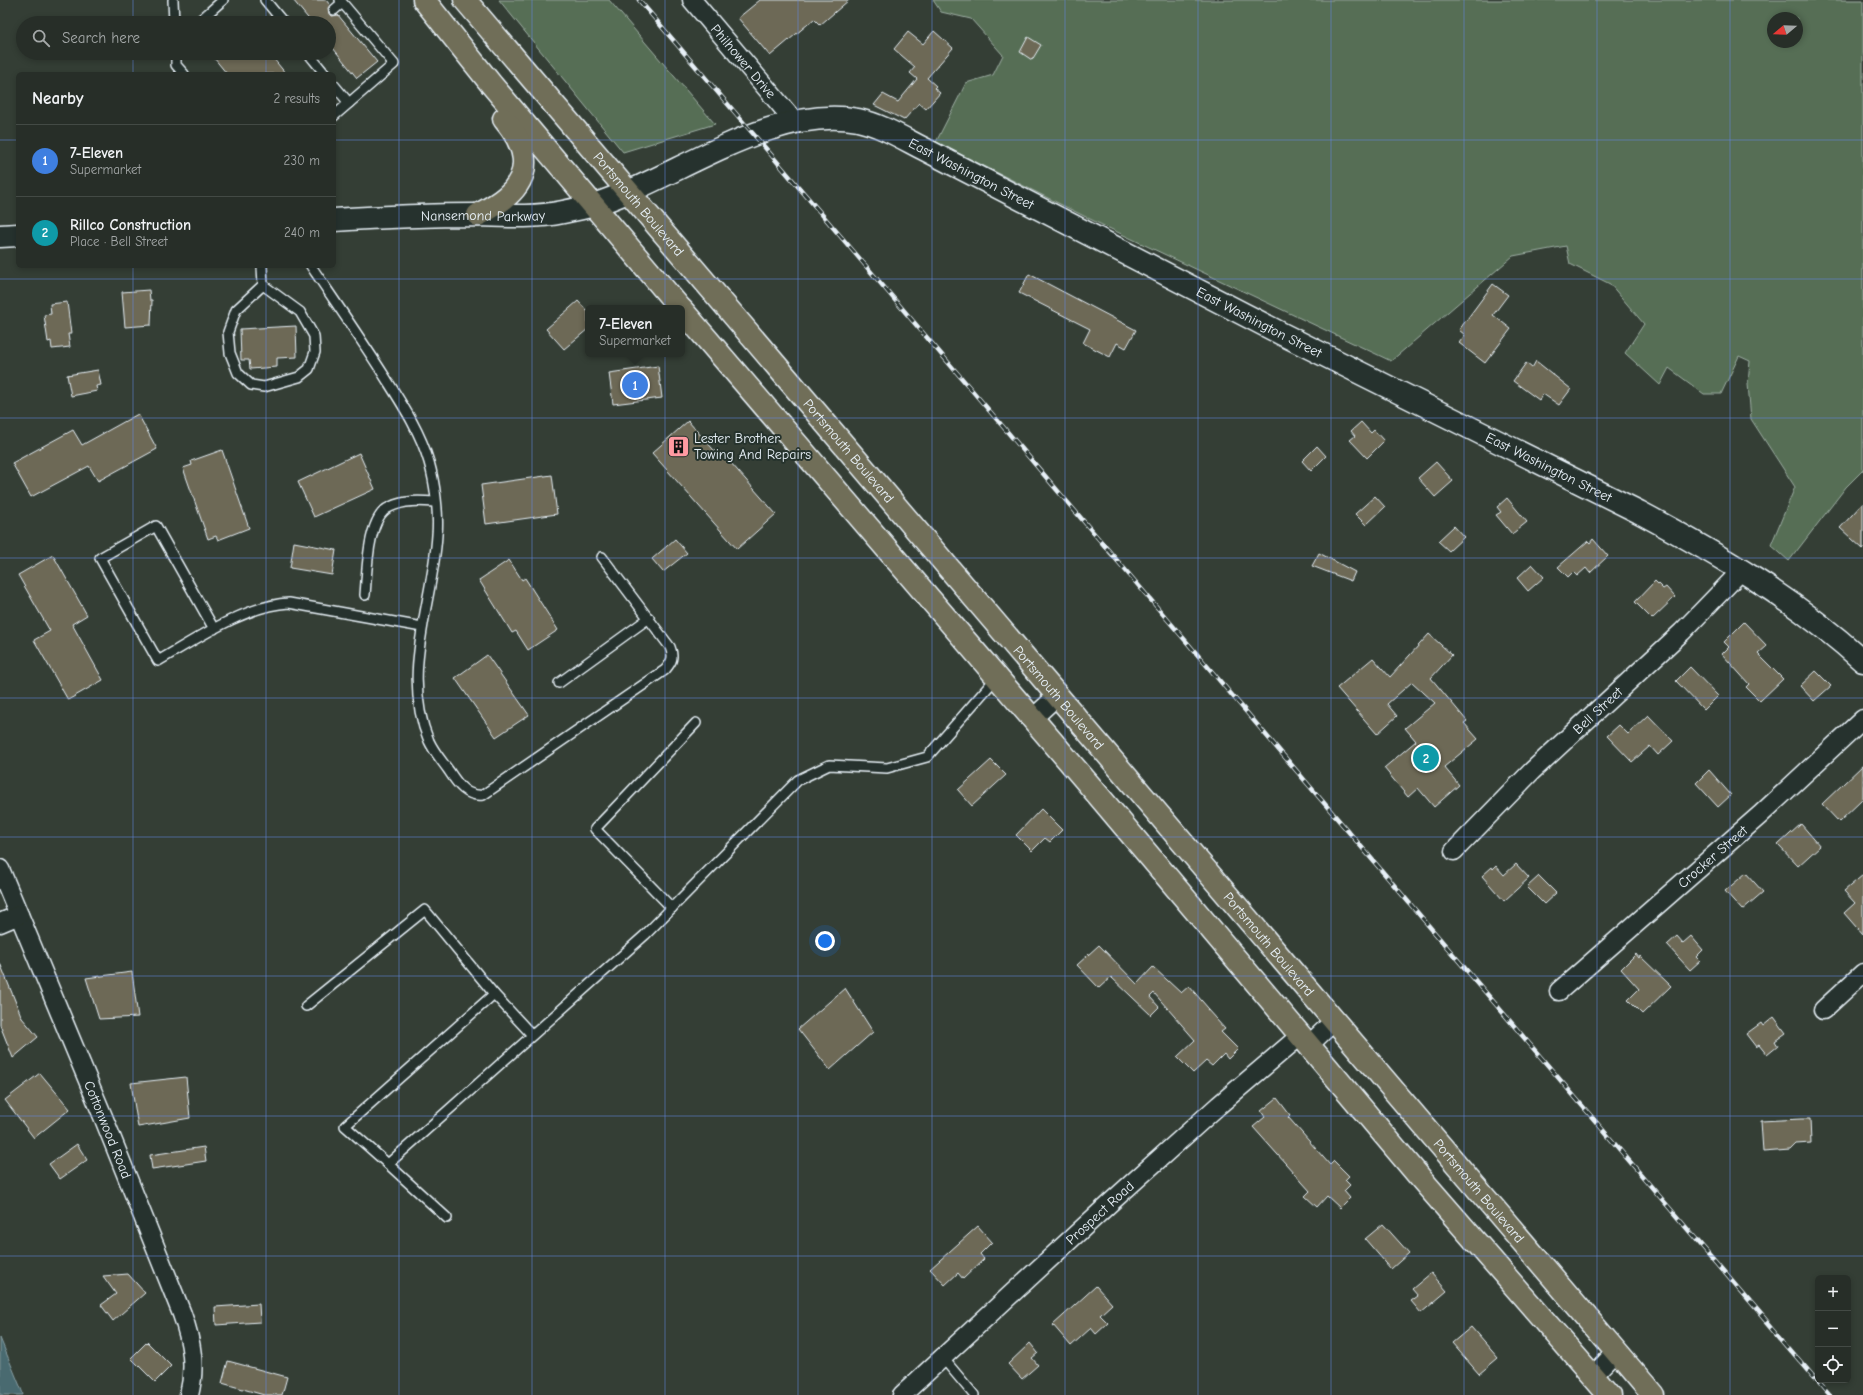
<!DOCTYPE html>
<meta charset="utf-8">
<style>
:root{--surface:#272e28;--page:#333a34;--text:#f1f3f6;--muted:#a4a8a8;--line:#434a45;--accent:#db2777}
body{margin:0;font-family:"Comic Neue",sans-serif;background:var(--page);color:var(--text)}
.controls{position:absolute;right:12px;bottom:12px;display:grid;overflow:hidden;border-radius:6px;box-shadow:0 2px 6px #0003}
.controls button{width:36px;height:36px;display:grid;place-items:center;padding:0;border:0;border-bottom:1px solid var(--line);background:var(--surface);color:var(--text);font:20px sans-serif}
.compass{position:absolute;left:1767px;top:12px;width:36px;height:36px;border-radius:50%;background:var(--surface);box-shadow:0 2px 6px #0003;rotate:251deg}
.you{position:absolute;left:825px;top:941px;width:14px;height:14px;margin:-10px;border:3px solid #fff;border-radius:50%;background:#1a73e8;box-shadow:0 0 0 6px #1a73e833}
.badge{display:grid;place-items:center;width:26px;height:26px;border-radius:50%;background:var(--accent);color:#fff;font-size:13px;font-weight:700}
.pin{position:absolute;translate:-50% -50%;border:2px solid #fff;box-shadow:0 1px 4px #0006}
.popup{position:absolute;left:585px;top:305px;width:100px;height:52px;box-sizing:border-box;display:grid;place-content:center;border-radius:6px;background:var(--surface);filter:drop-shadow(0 1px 3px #0005);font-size:13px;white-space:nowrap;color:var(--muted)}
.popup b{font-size:15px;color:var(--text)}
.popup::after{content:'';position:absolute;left:50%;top:100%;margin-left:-8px;border:8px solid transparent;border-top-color:var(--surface)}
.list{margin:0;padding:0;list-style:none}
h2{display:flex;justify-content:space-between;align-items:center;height:52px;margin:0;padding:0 16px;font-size:17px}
h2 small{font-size:13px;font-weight:400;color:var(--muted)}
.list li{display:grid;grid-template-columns:26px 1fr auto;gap:12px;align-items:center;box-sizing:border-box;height:72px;padding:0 16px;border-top:1px solid var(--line)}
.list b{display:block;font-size:15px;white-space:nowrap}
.list p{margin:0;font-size:13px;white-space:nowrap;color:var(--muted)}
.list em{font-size:13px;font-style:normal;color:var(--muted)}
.icon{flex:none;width:22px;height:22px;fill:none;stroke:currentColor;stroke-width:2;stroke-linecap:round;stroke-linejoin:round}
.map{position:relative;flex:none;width:1863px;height:1395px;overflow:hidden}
.search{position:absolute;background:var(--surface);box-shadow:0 2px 6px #0003;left:16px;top:16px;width:320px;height:44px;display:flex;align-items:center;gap:10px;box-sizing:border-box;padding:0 14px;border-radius:22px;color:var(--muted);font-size:15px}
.panel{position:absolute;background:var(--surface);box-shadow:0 2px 6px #0003;left:16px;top:72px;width:320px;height:196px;border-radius:6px}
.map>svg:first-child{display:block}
</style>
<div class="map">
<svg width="1863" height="1395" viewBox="0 0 1863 1395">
<rect width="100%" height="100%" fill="#343e35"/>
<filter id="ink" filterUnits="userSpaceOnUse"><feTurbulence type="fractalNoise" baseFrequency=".025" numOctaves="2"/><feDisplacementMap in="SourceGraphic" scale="8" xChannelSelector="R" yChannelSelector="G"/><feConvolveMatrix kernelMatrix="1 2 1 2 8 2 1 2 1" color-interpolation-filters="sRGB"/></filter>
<g filter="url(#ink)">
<g fill="#566e54" stroke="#9fb0a6" fill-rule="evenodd">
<polygon points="499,0 609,0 715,124 623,152"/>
<path d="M933 0H1863V470L1846 487 1789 561 1771 545 1795 487 1751 419 1748 384 1750 361 1739 356 1721 394H1704L1669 368 1660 385 1625 353 1644 324 1610 284 1570 264 1566 246 1513 256 1391 361 1098 223 936 142 966 83 993 75 1003 55 971 19 941 12ZM1773 18H1797V42H1773Z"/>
</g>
<polygon fill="#496a70" stroke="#89a0a6" points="0,1338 22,1391 23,1395 0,1395"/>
<g fill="#6d6956" stroke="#e8f1f8">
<polygon points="293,0 326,0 330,5 328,8 329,14 332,16 338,15 377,62 357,78 329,43 329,23 312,23"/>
<polygon points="760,0 849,0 820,25 814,19 770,56 738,18"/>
<polygon points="934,31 953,48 927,78 936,86 934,88 940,93 926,109 919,103 904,120 874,105 883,94 898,102 917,79 910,73 915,67 894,49 908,32 923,44"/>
<polygon points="1028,37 1041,45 1032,60 1020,52"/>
<polygon points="210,53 269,53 286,74 227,74"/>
<polygon points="1029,274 1136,330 1126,348 1117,343 1110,357 1083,343 1090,329 1019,293"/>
<polygon points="1493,284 1508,295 1493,315 1511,329 1485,363 1459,343 1465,335 1459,330"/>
<polygon points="149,290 150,300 152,300 151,325 125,327 122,292"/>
<polygon points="578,301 588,312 588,329 564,349 546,329"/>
<polygon points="67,302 71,334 68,334 70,347 52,349 51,341 48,342 44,315 51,314 50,304"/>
<polygon points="296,326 297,357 277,358 277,367 250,369 249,360 241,360 240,329"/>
<polygon points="1536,361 1571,389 1559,405 1543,394 1539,400 1513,381 1526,363 1532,368"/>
<polygon points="658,366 662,398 613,404 609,373"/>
<polygon points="98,370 101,385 96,386 97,391 71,396 67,375"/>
<polygon points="138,414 157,449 98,481 89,466 31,497 12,463 73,430 82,445"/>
<polygon points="688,421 720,457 723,454 776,514 737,549 652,453"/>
<polygon points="1361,422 1371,433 1374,430 1384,441 1367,458 1350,440 1355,436 1351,431"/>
<polygon points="1317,446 1326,456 1311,471 1302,461"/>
<polygon points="222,450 249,528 218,540 216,536 208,539 183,468 192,465 191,461"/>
<polygon points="359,453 375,489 314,517 298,482"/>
<polygon points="1436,462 1453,481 1435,497 1418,478"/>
<polygon points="552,475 557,514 486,524 481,485"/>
<polygon points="1375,496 1385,507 1366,525 1355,514"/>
<polygon points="1507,498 1527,522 1512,534 1496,515 1501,512 1497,507"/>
<polygon points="1863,503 1863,549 1840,528"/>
<polygon points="1454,526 1464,537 1449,551 1438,541"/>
<polygon points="675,539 687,553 663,572 652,559"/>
<polygon points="1593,539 1608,556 1590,573 1586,568 1577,576 1573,572 1568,577 1558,567 1588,541 1590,543"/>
<polygon points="294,542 336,550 332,575 290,568"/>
<polygon points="1319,553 1355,572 1351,581 1312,566"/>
<polygon points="53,555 87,615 72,624 103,680 68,700 34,640 50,631 18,575"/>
<polygon points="509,560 522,580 525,578 558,630 528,650 516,631 512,633 479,580"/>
<polygon points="1532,564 1544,577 1528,591 1517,578"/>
<polygon points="1655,581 1663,589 1666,587 1675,597 1652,619 1635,602"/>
<polygon points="1744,622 1767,646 1758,654 1783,679 1760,701 1746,687 1749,684 1722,654 1729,647 1724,642"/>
<polygon points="1429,634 1452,655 1431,678 1467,721 1464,723 1478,739 1444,767 1459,785 1434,807 1418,788 1408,797 1384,768 1416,741 1405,728 1435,703 1412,682 1387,704 1397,716 1377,734 1337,688 1373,658 1390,677"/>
<polygon points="487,655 529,715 496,737 455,678"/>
<polygon points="1690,667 1718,696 1704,710 1676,681"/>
<polygon points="1816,671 1831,686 1814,701 1800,686"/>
<polygon points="1648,715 1673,741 1658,755 1650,746 1632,762 1607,736 1619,725 1628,734"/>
<polygon points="991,760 1006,775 972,806 958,790"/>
<polygon points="1863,765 1863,799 1839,822 1822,804"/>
<polygon points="1709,770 1731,795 1718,807 1696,783"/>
<polygon points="1041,809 1062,830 1050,842 1045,838 1032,851 1016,835"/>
<polygon points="1801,824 1820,846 1798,866 1778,845"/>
<polygon points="1516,864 1529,878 1504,901 1482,876 1492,867 1493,869 1496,866 1504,875"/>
<polygon points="1746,873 1763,892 1742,910 1725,891"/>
<polygon points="1863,875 1863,935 1844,913 1855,903 1844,891"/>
<polygon points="1539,876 1556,893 1544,904 1527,887"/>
<polygon points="1677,936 1683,943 1691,936 1703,950 1696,957 1700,961 1690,970 1667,945"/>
<polygon points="1099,945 1137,984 1153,967 1181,993 1189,986 1208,1008 1207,1009 1225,1029 1221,1032 1238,1049 1228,1059 1224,1054 1212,1066 1206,1061 1193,1073 1177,1057 1195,1040 1154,993 1150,997 1159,1007 1151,1015 1111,977 1099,988 1077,965"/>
<polygon points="1636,954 1639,958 1640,956 1671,986 1642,1014 1628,1000 1639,989 1621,969"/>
<polygon points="0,963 22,1018 38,1037 13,1058 0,1025"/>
<polygon points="132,972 138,1017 99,1019 86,978"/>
<polygon points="845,988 873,1032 830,1070 798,1029"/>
<polygon points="1774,1017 1786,1033 1775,1041 1778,1046 1767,1055 1759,1045 1756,1047 1746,1034 1761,1023 1763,1026"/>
<polygon points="40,1073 70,1109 34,1138 5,1100"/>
<polygon points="186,1077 190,1118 138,1127 131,1083"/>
<polygon points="1277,1098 1290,1115 1288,1117 1330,1165 1334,1161 1349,1176 1345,1180 1350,1185 1344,1191 1350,1198 1340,1208 1327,1196 1317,1207 1305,1196 1310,1191 1253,1127 1265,1117 1261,1111"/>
<polygon points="1801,1119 1810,1119 1811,1143 1796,1144 1790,1150 1763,1152 1761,1121"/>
<polygon points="77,1144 87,1160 60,1179 49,1164"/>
<polygon points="204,1147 206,1161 152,1169 150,1155"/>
<polygon points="1383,1224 1409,1253 1391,1269 1365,1239"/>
<polygon points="978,1226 992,1242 980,1254 984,1259 963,1279 958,1273 945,1285 930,1269"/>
<polygon points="1431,1273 1447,1291 1421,1313 1411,1301 1418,1296 1412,1289"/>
<polygon points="128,1274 145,1293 113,1321 101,1305 116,1294 103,1276"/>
<polygon points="1096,1286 1112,1304 1100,1315 1108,1323 1096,1334 1091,1328 1071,1346 1053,1325"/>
<polygon points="259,1304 260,1322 216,1325 215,1307"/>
<polygon points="1471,1327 1498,1358 1479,1374 1452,1343"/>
<polygon points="147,1342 171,1366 155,1382 131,1358"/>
<polygon points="1030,1343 1038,1353 1032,1358 1038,1365 1022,1379 1008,1364"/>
<polygon points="228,1361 287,1377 282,1395 264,1395 222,1383"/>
</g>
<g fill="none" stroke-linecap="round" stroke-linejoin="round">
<defs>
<g id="service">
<polyline points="173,0 174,23"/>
<polyline points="265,0 284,23"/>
<polyline points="340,0 394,64 349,103"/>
<polyline points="334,10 342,3"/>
<polyline points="197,23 223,0"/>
<polyline points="176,53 176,65 184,74"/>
<polyline points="308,53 325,74"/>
<polyline points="334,85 349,103 334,116"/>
<polyline points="262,266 263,285 300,312 314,336 315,352 309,369 299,377 264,387 251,385 238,373 230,353 228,332 236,310 263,285"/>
<path d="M311 266C336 303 361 339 385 377 402 404 420 431 429 462 435 483 439 513 437 535 433 603 400 673 429 741 434 752 442 761 449 771 458 785 467 797 483 795L665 670C672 662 674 657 670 647L602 557"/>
<path d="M365 595C367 574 367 516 390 507 404 500 420 501 435 502"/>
<path d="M214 629 156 526 100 558 158 661C196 639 246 605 289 603L422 627"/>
<polyline points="559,683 649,618"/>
<polyline points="672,908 595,829 696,723"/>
<polyline points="494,994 532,1035"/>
<polyline points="306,1006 425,910 494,994 345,1126 388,1164 645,935 798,780 829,765 887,768 927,757 997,677"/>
<polyline points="388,1164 447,1218"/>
<polyline points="943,1358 974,1395"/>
</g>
<g id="minor">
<path id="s1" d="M692 0 795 122"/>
<polyline points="1032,719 1058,695"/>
<path id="s2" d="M1454 851 1532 771 1682 632 1742 570"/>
<path id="s3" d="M0 869 104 1119 182 1314C192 1342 196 1367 189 1395"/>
<polyline points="0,923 19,915"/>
<path id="s4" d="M1559 991 1760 815 1863 719"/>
<polyline points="1823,1010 1863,973"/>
<polyline points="1309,1045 1334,1021"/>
<polyline points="1593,1376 1616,1352"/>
<path id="s5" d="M902 1395 1110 1203 1219 1105 1301 1035"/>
</g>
<g id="secondary">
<path id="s6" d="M334 220C381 217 429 215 476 215 505 216 535 218 563 212 573 210 583 208 593 205 674 180 770 104 858 120 882 125 904 139 926 150L1282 334 1639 512C1718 554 1796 600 1863 661"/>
<polyline points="0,236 18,235"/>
</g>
<g id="primary">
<polyline points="424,0 491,84 680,308"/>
<path id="s7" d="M465 0 1653 1395"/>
<path d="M478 215C487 210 498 204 506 197 535 172 525 144 504 119"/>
<polyline points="682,310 1098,795 1423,1181 1609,1395"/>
</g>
</defs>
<use href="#service" stroke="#e8f1f8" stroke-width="12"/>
<use href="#minor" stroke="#e8f1f8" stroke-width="21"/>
<use href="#secondary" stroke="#e8f1f8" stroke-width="25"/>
<use href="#primary" stroke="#e8f1f8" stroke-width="25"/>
<use href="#service" stroke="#26332d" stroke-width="9"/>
<use href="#minor" stroke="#26332d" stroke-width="18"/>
<use href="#secondary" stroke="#26332d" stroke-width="22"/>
<use href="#primary" stroke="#706e59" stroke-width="22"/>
<defs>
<polyline id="rail" points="639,0 1829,1395"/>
</defs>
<use href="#rail" stroke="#e8f1f8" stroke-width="4.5"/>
<use href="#rail" stroke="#26332d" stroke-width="3" stroke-dasharray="9" stroke-linecap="butt"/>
</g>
</g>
<path fill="none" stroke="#6487e3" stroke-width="1" stroke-opacity="0.55" d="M133 0V23M266 0V23M399 0V1395M532 0V1395M665 0V1395M798 0V1395M932 0V1395M1065 0V1395M1198 0V1395M1331 0V1395M1464 0V1395M1597 0V1395M1730 0V1395M133 53V74M266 53V74M0 140H18M334 140H1863M133 266V1395M266 266V1395M0 279H1863M0 418H1863M0 558H1863M0 698H1863M0 837H1863M0 976H1863M0 1116H1863M0 1256H1863"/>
<defs>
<symbol id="building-square" viewBox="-11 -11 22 22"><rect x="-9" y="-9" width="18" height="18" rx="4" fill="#ff9aa2" stroke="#26332d"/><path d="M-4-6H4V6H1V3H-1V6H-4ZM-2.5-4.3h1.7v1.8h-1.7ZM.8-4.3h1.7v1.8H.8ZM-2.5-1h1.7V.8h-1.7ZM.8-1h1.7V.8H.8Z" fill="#111"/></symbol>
</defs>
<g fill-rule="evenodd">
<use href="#building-square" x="666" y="434" width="25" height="25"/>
</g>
<g text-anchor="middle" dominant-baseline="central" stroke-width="4" stroke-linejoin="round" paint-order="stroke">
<g font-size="14" fill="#e8f1f8" stroke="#26332d">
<text stroke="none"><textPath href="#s1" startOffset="80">Philhower Drive</textPath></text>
<text stroke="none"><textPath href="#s6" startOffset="668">East Washington Street</textPath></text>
<text stroke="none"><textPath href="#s7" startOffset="268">Portsmouth Boulevard</textPath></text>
<text stroke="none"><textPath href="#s6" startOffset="149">Nansemond Parkway</textPath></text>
<text stroke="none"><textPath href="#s6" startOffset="992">East Washington Street</textPath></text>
<text stroke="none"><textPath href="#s7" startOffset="592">Portsmouth Boulevard</textPath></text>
<text stroke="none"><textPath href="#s6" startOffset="1316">East Washington Street</textPath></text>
<text stroke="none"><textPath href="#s7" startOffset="916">Portsmouth Boulevard</textPath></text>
<text stroke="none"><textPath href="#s2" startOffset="201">Bell Street</textPath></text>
<text stroke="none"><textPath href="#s4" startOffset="204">Crocker Street</textPath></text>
<text stroke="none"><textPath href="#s7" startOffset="1240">Portsmouth Boulevard</textPath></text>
<text stroke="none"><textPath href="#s3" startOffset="282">Cottonwood Road</textPath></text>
<text stroke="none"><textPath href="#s7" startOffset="1564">Portsmouth Boulevard</textPath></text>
<text stroke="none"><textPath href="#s5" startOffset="269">Prospect Road</textPath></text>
</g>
<g font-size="14" fill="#e8f1f8" stroke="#26332d" text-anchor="start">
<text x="694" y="438">Lester Brother<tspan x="694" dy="16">Towing And Repairs</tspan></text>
</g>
</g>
</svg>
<div class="controls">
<button>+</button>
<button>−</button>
<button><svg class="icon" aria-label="locate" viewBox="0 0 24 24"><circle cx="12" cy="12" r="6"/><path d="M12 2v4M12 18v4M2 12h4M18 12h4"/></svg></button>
</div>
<svg class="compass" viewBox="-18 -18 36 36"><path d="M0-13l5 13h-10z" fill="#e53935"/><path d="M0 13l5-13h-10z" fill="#a4a8a8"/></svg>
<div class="you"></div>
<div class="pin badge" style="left:635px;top:385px;background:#3f7fe0">1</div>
<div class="popup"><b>7-Eleven</b>Supermarket</div>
<div class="pin badge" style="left:1426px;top:758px;background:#0f9aa8">2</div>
<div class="search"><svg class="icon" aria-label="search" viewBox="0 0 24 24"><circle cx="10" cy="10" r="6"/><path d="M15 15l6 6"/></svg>Search here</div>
<section class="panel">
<h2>Nearby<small>2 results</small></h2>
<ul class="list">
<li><span class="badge" style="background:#3f7fe0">1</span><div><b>7-Eleven</b><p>Supermarket</p></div><em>230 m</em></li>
<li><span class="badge" style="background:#0f9aa8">2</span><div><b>Rillco Construction</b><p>Place · Bell Street</p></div><em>240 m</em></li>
</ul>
</section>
</div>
